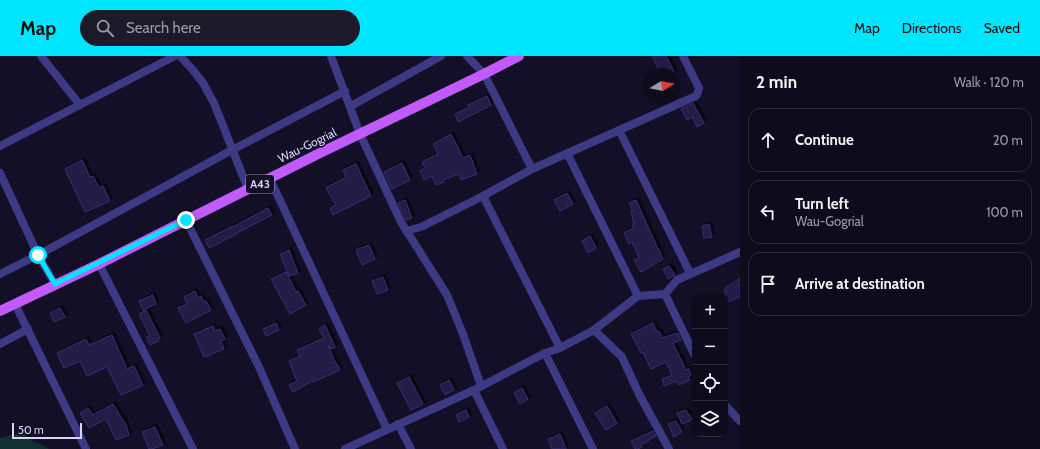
<!DOCTYPE html>
<meta charset="utf-8">
<style>
:root{--surface:#0e0b1c;--page:#1c1929;--text:#f1f3f6;--muted:#9b9ba3;--line:#2e2b3b;--accent:#00e5ff}
body{margin:0;font-family:Cabin,sans-serif;background:var(--page);color:var(--text)}
.controls{position:absolute;right:12px;bottom:12px;display:grid;overflow:hidden;border-radius:8px;box-shadow:0 1px 3px #0004}
.controls button{width:36px;height:36px;display:grid;place-items:center;padding:0;border:0;border-bottom:1px solid var(--line);background:var(--surface);color:var(--text);font:20px sans-serif}
.compass{position:absolute;left:644px;top:12px;width:36px;height:36px;border-radius:50%;background:var(--surface);box-shadow:0 1px 3px #0004;rotate:80deg}
.scale{position:absolute;left:12px;bottom:10px;width:70px;box-sizing:border-box;padding-left:4px;border:2px solid #d9d4ff;border-top:0;font-size:11px;line-height:14px;white-space:nowrap;color:#d9d4ff;-webkit-text-stroke:3px #130f26;paint-order:stroke}
.stop{position:absolute;width:12px;height:12px;margin:-9px;border:3px solid #00e5ff;border-radius:50%;background:#fff}
.stop.end{background:#00e5ff;border-color:#fff;box-shadow:0 1px 4px #0008}
.list{margin:0;padding:0;list-style:none}
h2{display:flex;justify-content:space-between;align-items:center;height:52px;margin:0;padding:0 16px;font-size:17px}
h2 small{font-size:13px;font-weight:400;color:var(--muted)}
.list li{display:grid;grid-template-columns:26px 1fr auto;gap:12px;align-items:center;box-sizing:border-box;height:64px;margin:0 8px 8px;padding:0 8px;border:1px solid var(--line);border-radius:12px}
.list b{display:block;font-size:15px;white-space:nowrap}
.list p{margin:0;font-size:13px;white-space:nowrap;color:var(--muted)}
.list em{font-size:13px;font-style:normal;color:var(--muted)}
.icon{flex:none;width:22px;height:22px;fill:none;stroke:currentColor;stroke-width:2;stroke-linecap:round;stroke-linejoin:round}
.map{position:relative;flex:none;width:740px;height:393px;overflow:hidden}
header{display:flex;align-items:center;gap:24px;box-sizing:border-box;height:56px;padding:0 20px;background:var(--accent);color:#111}
header strong{font-size:19px}
nav{display:flex;gap:22px;margin-inline-start:auto;font-size:14px}
.search{width:280px;height:36px;background:var(--page);display:flex;align-items:center;gap:10px;box-sizing:border-box;padding:0 14px;border-radius:22px;color:var(--muted);font-size:15px}
main{display:flex}
aside{flex:1;background:var(--surface)}
.map>svg:first-child{display:block}
</style>
<header>
<strong>Map</strong>
<div class="search"><svg class="icon" aria-label="search" viewBox="0 0 24 24"><circle cx="10" cy="10" r="6"/><path d="M15 15l6 6"/></svg>Search here</div>
<nav><a>Map</a><a>Directions</a><a>Saved</a></nav>
</header>
<main>
<div class="map">
<svg width="740" height="393" viewBox="0 0 740 393">
<defs>
<filter id="shadow"><feDropShadow dx="2.5" dy="-2.5" stdDeviation="0" flood-color="#0009"/></filter>
</defs>
<rect width="100%" height="100%" fill="#130f26"/>
<polygon fill="#12302f" points="23,376 31,384 42,389 49,393 0,393 0,382"/>
<g fill="#241b47" stroke="#3b2d73" filter="url(#shadow)">
<polygon points="652,0 666,0 675,18 661,18"/>
<polygon points="487,40 491,49 458,66 455,58 469,51 468,49"/>
<polygon points="693,47 704,67 697,71 692,61 687,64 681,53"/>
<polygon points="451,78 463,102 470,99 477,118 461,124 459,118 443,124 444,126 436,129 432,120 424,124 420,115 425,112 422,106 438,98 433,88"/>
<polygon points="82,104 90,121 93,120 99,132 103,130 110,145 85,156 65,113"/>
<polygon points="402,107 410,124 392,133 384,116"/>
<polygon points="356,108 371,140 333,159 330,152 336,149 326,132 346,121 343,114"/>
<polygon points="567,137 573,148 560,155 554,144"/>
<polygon points="405,144 412,162 406,164 398,147"/>
<polygon points="636,144 658,193 658,192 663,203 641,216 634,204 639,202 632,186 629,188 624,177 634,172 632,168 634,168 631,155 633,155 629,147"/>
<polygon points="268,152 272,159 237,177 237,178 209,192 205,184 233,170 233,171"/>
<polygon points="709,168 712,181 704,182 702,170"/>
<polygon points="590,180 596,192 588,197 582,185"/>
<polygon points="369,189 375,203 362,209 356,194"/>
<polygon points="289,194 298,217 289,220 280,198"/>
<polygon points="669,210 675,219 668,223 663,213"/>
<polygon points="286,216 296,236 298,235 306,249 290,258 271,223"/>
<polygon points="383,221 388,234 377,238 372,225"/>
<polygon points="740,222 740,241 725,247 725,232"/>
<polygon points="195,235 198,242 201,240 204,246 206,245 211,254 186,267 178,252 187,248 184,241"/>
<polygon points="153,239 156,248 143,254 139,245"/>
<polygon points="60,252 65,261 54,266 50,257"/>
<polygon points="146,254 160,282 158,283 159,285 150,289 146,281 150,280 139,258"/>
<polygon points="276,267 279,274 266,280 263,273"/>
<polygon points="653,267 657,276 659,275 662,282 678,277 681,284 673,287 686,314 689,313 691,319 688,321 690,324 679,329 676,325 664,330 662,323 672,319 666,306 651,313 643,296 641,297 631,278"/>
<polygon points="325,269 335,291 331,293 328,289 336,308 337,308 340,314 313,326 312,325 293,336 289,329 297,325 289,305 300,300 297,294 324,282 319,273"/>
<polygon points="213,270 215,275 220,273 225,283 221,285 224,293 204,301 194,278"/>
<polygon points="112,279 127,313 134,310 143,329 121,339 107,311 87,320 80,305 64,312 57,297 86,283 89,289"/>
<polygon points="409,321 423,348 411,354 397,327"/>
<polygon points="449,324 454,334 445,339 440,329"/>
<polygon points="522,332 528,343 520,348 514,337"/>
<polygon points="113,348 126,369 129,379 116,384 106,363 89,372 80,357 88,352 93,359"/>
<polygon points="607,350 617,367 606,374 595,357"/>
<polygon points="466,354 469,361 459,366 456,359"/>
<polygon points="686,354 688,358 689,358 692,364 682,368 677,357"/>
<polygon points="676,365 682,376 674,381 668,368"/>
<polygon points="155,371 163,389 152,393 149,393 142,376"/>
<polygon points="653,375 656,380 641,389 642,391 638,393 635,393 631,385"/>
<polygon points="560,378 566,393 552,393 548,383"/>
</g>
<g fill="none" stroke-linecap="round" stroke-linejoin="round">
<g stroke="#3d3a85" stroke-width="8">
<polyline points="41,0 80,49"/>
<polyline points="180,0 193,14 203,27 214,47 248,133"/>
<polyline points="331,0 360,78 401,166 447,239 463,278 481,330"/>
<polyline points="467,0 484,18 532,113"/>
<polyline points="351,50 441,0"/>
<polyline points="619,74 690,217"/>
<polyline points="0,90 175,0"/>
<polyline points="567,97 638,240"/>
<polyline points="0,117 38,199 55,228"/>
<polyline points="270,123 387,373"/>
<polyline points="483,140 560,292"/>
<polyline points="186,164 259,311 295,393"/>
<polyline points="406,175 421,171 483,140 532,113 696,40 698,36 699,32 683,0"/>
<polyline points="99,208 193,393"/>
<polyline points="0,218 38,199 232,94 345,35"/>
<polyline points="665,238 695,300"/>
<polyline points="15,248 86,393"/>
<polyline points="594,274 622,301 639,338 669,393"/>
<polyline points="0,288 28,273"/>
<polyline points="545,297 560,292 594,274 638,240 665,238 677,224 740,196"/>
<polyline points="474,334 503,393"/>
<polyline points="725,349 740,365"/>
<polyline points="398,368 411,393"/>
<polyline points="345,393 474,334 545,297 593,393"/>
</g>
<polyline stroke="#c25bff" stroke-width="10" points="0,255 99,208 320,97 484,18 519,0"/>
</g>
<g fill="none" stroke-linecap="round" stroke-linejoin="round">
<polyline stroke="#00e5ff" stroke-width="5" points="38,199 55,228 186,164"/>
</g>
<g text-anchor="middle" dominant-baseline="central" stroke-width="3" stroke-linejoin="round" paint-order="stroke">
<rect fill="#130f26" stroke="#9e99be" stroke-width="1" x="246" y="119" width="28" height="18" rx="3"/>
<g font-size="11" font-weight="bold" fill="#d9d4ff">
<text x="260" y="128">A43</text>
</g>
<g font-size="12" fill="#d9d4ff" stroke="#130f26">
<text transform="translate(307 89) rotate(-26)">Wau-Gogrial</text>
</g>
</g>
</svg>
<div class="controls">
<button>+</button>
<button>−</button>
<button><svg class="icon" aria-label="locate" viewBox="0 0 24 24"><circle cx="12" cy="12" r="6"/><path d="M12 2v4M12 18v4M2 12h4M18 12h4"/></svg></button>
<button><svg class="icon" aria-label="layers" viewBox="0 0 24 24"><path d="M12 4l9 5-9 5-9-5zM3 14l9 5 9-5"/></svg></button>
</div>
<svg class="compass" viewBox="-18 -18 36 36"><path d="M0-13l5 13h-10z" fill="#e53935"/><path d="M0 13l5-13h-10z" fill="#9b9ba3"/></svg>
<div class="scale">50 m</div>
<div class="stop" style="left:38px;top:199px"></div>
<div class="stop end" style="left:186px;top:164px"></div>
</div>
<aside>
<h2>2 min<small>Walk · 120 m</small></h2>
<ul class="list">
<li><svg class="icon" aria-label="ahead" viewBox="0 0 24 24"><path d="M12 20V5M6 11l6-6 6 6"/></svg><div><b>Continue</b></div><em>20 m</em></li>
<li><svg class="icon" aria-label="left" viewBox="0 0 24 24"><path d="M17 20v-9H6M10 6l-5 5 5 5"/></svg><div><b>Turn left</b><p>Wau-Gogrial</p></div><em>100 m</em></li>
<li><svg class="icon" aria-label="arrive" viewBox="0 0 24 24"><path d="M6 21V4h12l-3 4 3 4H6"/></svg><div><b>Arrive at destination</b></div></li>
</ul>
</aside>
</main>
